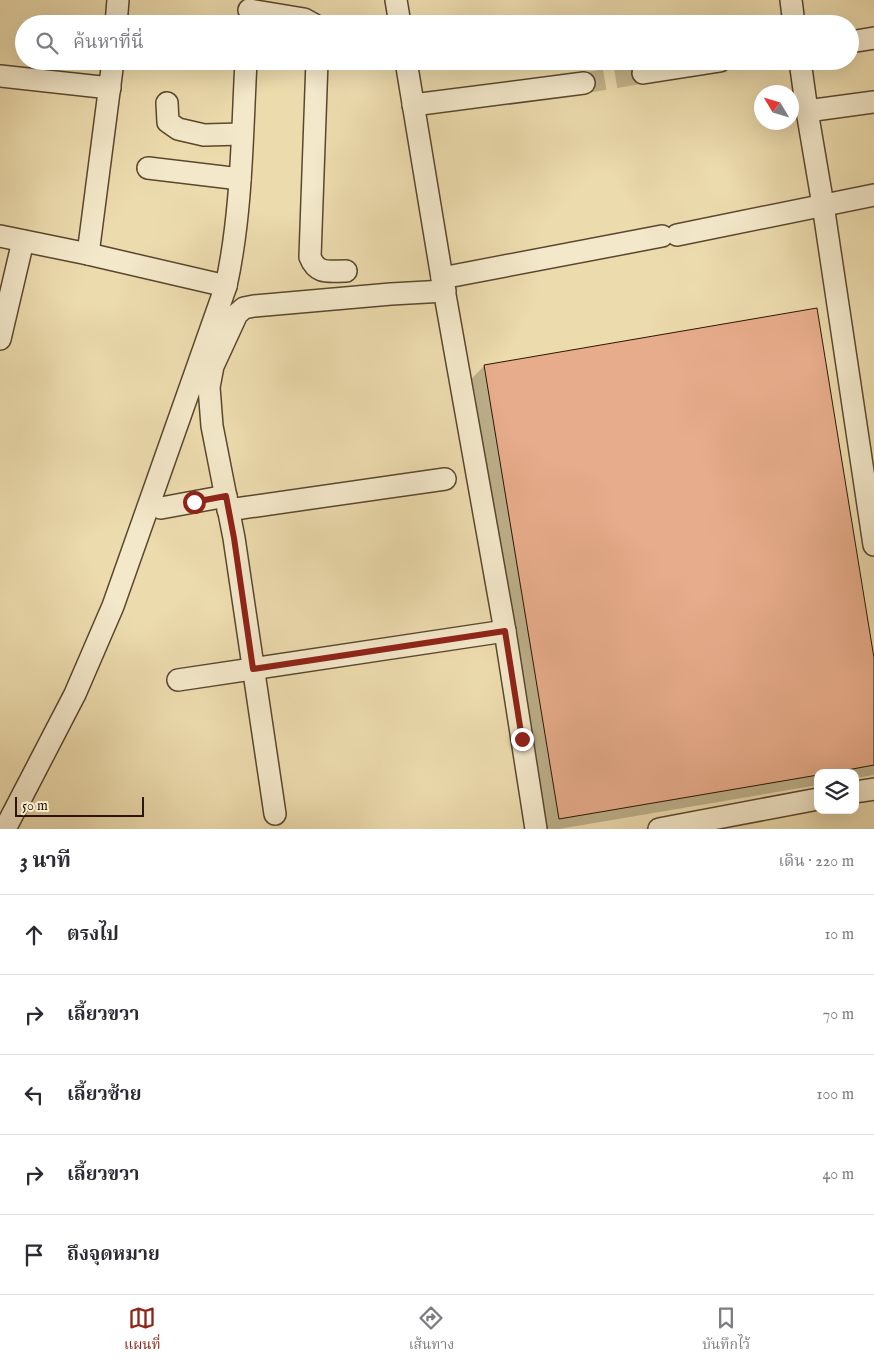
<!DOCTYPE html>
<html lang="th">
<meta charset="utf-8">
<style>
:root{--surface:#fff;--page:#f2f2f3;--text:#2b2b33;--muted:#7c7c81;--line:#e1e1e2;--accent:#8f2418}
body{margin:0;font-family:"IM FELL English","Noto Serif Thai",serif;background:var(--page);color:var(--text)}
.controls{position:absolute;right:15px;bottom:15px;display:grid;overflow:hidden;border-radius:10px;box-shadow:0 5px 20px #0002}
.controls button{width:45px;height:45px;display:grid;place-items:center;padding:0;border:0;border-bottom:1px solid var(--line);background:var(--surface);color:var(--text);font:25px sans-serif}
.compass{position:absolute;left:754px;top:85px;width:45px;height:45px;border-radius:50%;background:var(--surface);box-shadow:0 5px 20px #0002;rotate:308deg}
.scale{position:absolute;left:15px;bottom:12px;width:129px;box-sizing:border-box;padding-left:5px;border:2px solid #2a1603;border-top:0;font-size:14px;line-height:18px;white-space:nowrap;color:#2a1603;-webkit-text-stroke:4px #f3e8ca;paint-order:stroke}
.stop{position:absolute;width:15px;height:15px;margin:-11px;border:4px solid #8f2418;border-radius:50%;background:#fff}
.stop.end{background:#8f2418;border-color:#fff;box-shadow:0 1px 5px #0008}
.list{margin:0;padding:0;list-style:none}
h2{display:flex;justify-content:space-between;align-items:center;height:65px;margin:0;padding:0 20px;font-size:21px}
h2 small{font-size:16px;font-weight:400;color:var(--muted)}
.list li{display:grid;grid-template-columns:32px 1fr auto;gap:15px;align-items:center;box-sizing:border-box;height:80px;padding:0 20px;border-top:1px solid var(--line)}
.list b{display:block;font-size:19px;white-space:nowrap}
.list em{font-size:16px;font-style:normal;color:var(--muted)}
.icon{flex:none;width:28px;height:28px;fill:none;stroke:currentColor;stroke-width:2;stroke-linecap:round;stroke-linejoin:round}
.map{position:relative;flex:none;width:874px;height:829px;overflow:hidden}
.search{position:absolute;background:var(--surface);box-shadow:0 5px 20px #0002;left:15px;right:15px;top:15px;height:55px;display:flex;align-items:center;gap:12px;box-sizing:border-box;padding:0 18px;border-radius:28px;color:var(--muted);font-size:19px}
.sheet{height:465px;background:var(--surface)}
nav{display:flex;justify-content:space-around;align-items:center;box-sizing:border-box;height:70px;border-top:1px solid var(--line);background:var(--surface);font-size:14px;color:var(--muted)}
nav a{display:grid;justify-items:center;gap:2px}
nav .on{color:var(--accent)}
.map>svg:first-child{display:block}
</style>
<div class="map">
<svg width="874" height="829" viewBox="0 0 874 829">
<rect width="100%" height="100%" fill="#ecdbad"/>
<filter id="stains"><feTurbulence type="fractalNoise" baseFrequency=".004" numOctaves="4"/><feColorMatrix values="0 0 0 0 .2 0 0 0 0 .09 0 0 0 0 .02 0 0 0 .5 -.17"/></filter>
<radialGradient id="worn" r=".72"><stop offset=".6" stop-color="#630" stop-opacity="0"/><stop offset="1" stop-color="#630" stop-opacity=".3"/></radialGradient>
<polygon fill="#0003" points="484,366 874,666 874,775 855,778 855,773 818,773 818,785 559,829 546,829 472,378"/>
<polygon fill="#e7ac8b" stroke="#2a1603" points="817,308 874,658 874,765 831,773 818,773 818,775 559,819 484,365"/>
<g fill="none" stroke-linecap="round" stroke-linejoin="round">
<polyline stroke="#c5b48b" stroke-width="21" stroke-dasharray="21 11" stroke-linecap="butt" points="584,83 643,73"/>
<defs>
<g id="minor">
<polyline points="396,0 400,24"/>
<polyline points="791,0 794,24"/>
<polyline points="249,10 304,19 313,24"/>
<polyline points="116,24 118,0"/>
<polyline points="850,42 874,38"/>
<path d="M317 61 310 257C317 275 329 271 346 271"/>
<polyline points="406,61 442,278 662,236"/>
<polyline points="800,61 807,111 823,205 874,545"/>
<polyline points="643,73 720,61"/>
<polyline points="0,76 110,88"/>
<polyline points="167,103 168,122 178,129 204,135 242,134"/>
<polyline points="413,105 584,83"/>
<polyline points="807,111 874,102"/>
<polyline points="148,168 240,179"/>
<polyline points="677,235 874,195"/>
<polyline points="0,236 88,254 226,286"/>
<polyline points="88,254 113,61"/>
<polyline points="442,278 505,631 536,829"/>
<polyline points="0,339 23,241"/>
<polyline points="161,508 226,496"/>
<polyline points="228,510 445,479"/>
<polyline points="178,680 505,631"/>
<polyline points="855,792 874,789"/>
<polyline points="275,814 234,538 212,426 209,387 213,366 237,314 244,308 254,306 391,294 445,291"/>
<path d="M5 829 75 694 113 606 226 286C242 213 242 136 246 61"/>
<polyline points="659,829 818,799"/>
</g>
</defs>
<use href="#minor" stroke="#5a472e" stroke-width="24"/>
<use href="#minor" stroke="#f3e8ca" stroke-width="21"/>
</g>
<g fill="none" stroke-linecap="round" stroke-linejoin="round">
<polyline stroke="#8f2418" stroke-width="6" points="194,502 226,496 234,538 253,669 505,631 522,739"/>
</g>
<rect width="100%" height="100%" filter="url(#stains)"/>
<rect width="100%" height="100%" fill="url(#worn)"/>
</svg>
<div class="controls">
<button><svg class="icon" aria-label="layers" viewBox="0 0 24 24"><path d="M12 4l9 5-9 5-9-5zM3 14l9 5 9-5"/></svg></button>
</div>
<svg class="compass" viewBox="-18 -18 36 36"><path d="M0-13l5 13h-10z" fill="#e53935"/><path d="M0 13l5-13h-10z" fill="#7c7c81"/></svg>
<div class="scale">50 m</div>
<div class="stop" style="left:194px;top:502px"></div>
<div class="stop end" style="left:522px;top:739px"></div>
<div class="search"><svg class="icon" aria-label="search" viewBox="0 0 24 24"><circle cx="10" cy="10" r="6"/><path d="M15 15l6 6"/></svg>ค้นหาที่นี่</div>
</div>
<section class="sheet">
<h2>3 นาที<small>เดิน · 220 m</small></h2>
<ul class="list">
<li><svg class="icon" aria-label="ahead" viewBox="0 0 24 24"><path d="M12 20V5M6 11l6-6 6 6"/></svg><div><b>ตรงไป</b></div><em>10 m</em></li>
<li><svg class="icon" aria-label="right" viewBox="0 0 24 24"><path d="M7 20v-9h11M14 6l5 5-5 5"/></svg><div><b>เลี้ยวขวา</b></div><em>70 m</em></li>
<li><svg class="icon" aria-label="left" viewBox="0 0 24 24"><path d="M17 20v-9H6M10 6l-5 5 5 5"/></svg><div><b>เลี้ยวซ้าย</b></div><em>100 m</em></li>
<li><svg class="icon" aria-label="right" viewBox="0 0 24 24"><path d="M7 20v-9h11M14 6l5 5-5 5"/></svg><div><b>เลี้ยวขวา</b></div><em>40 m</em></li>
<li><svg class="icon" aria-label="arrive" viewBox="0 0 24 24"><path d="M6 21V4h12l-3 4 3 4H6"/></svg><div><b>ถึงจุดหมาย</b></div></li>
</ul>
</section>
<nav>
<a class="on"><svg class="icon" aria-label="map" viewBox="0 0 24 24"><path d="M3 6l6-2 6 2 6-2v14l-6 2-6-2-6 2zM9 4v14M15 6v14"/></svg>แผนที่</a>
<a><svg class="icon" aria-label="directions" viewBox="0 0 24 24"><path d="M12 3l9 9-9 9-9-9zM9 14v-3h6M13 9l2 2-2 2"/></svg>เส้นทาง</a>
<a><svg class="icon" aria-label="saved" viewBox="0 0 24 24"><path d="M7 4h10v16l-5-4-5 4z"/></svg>บันทึกไว้</a>
</nav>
